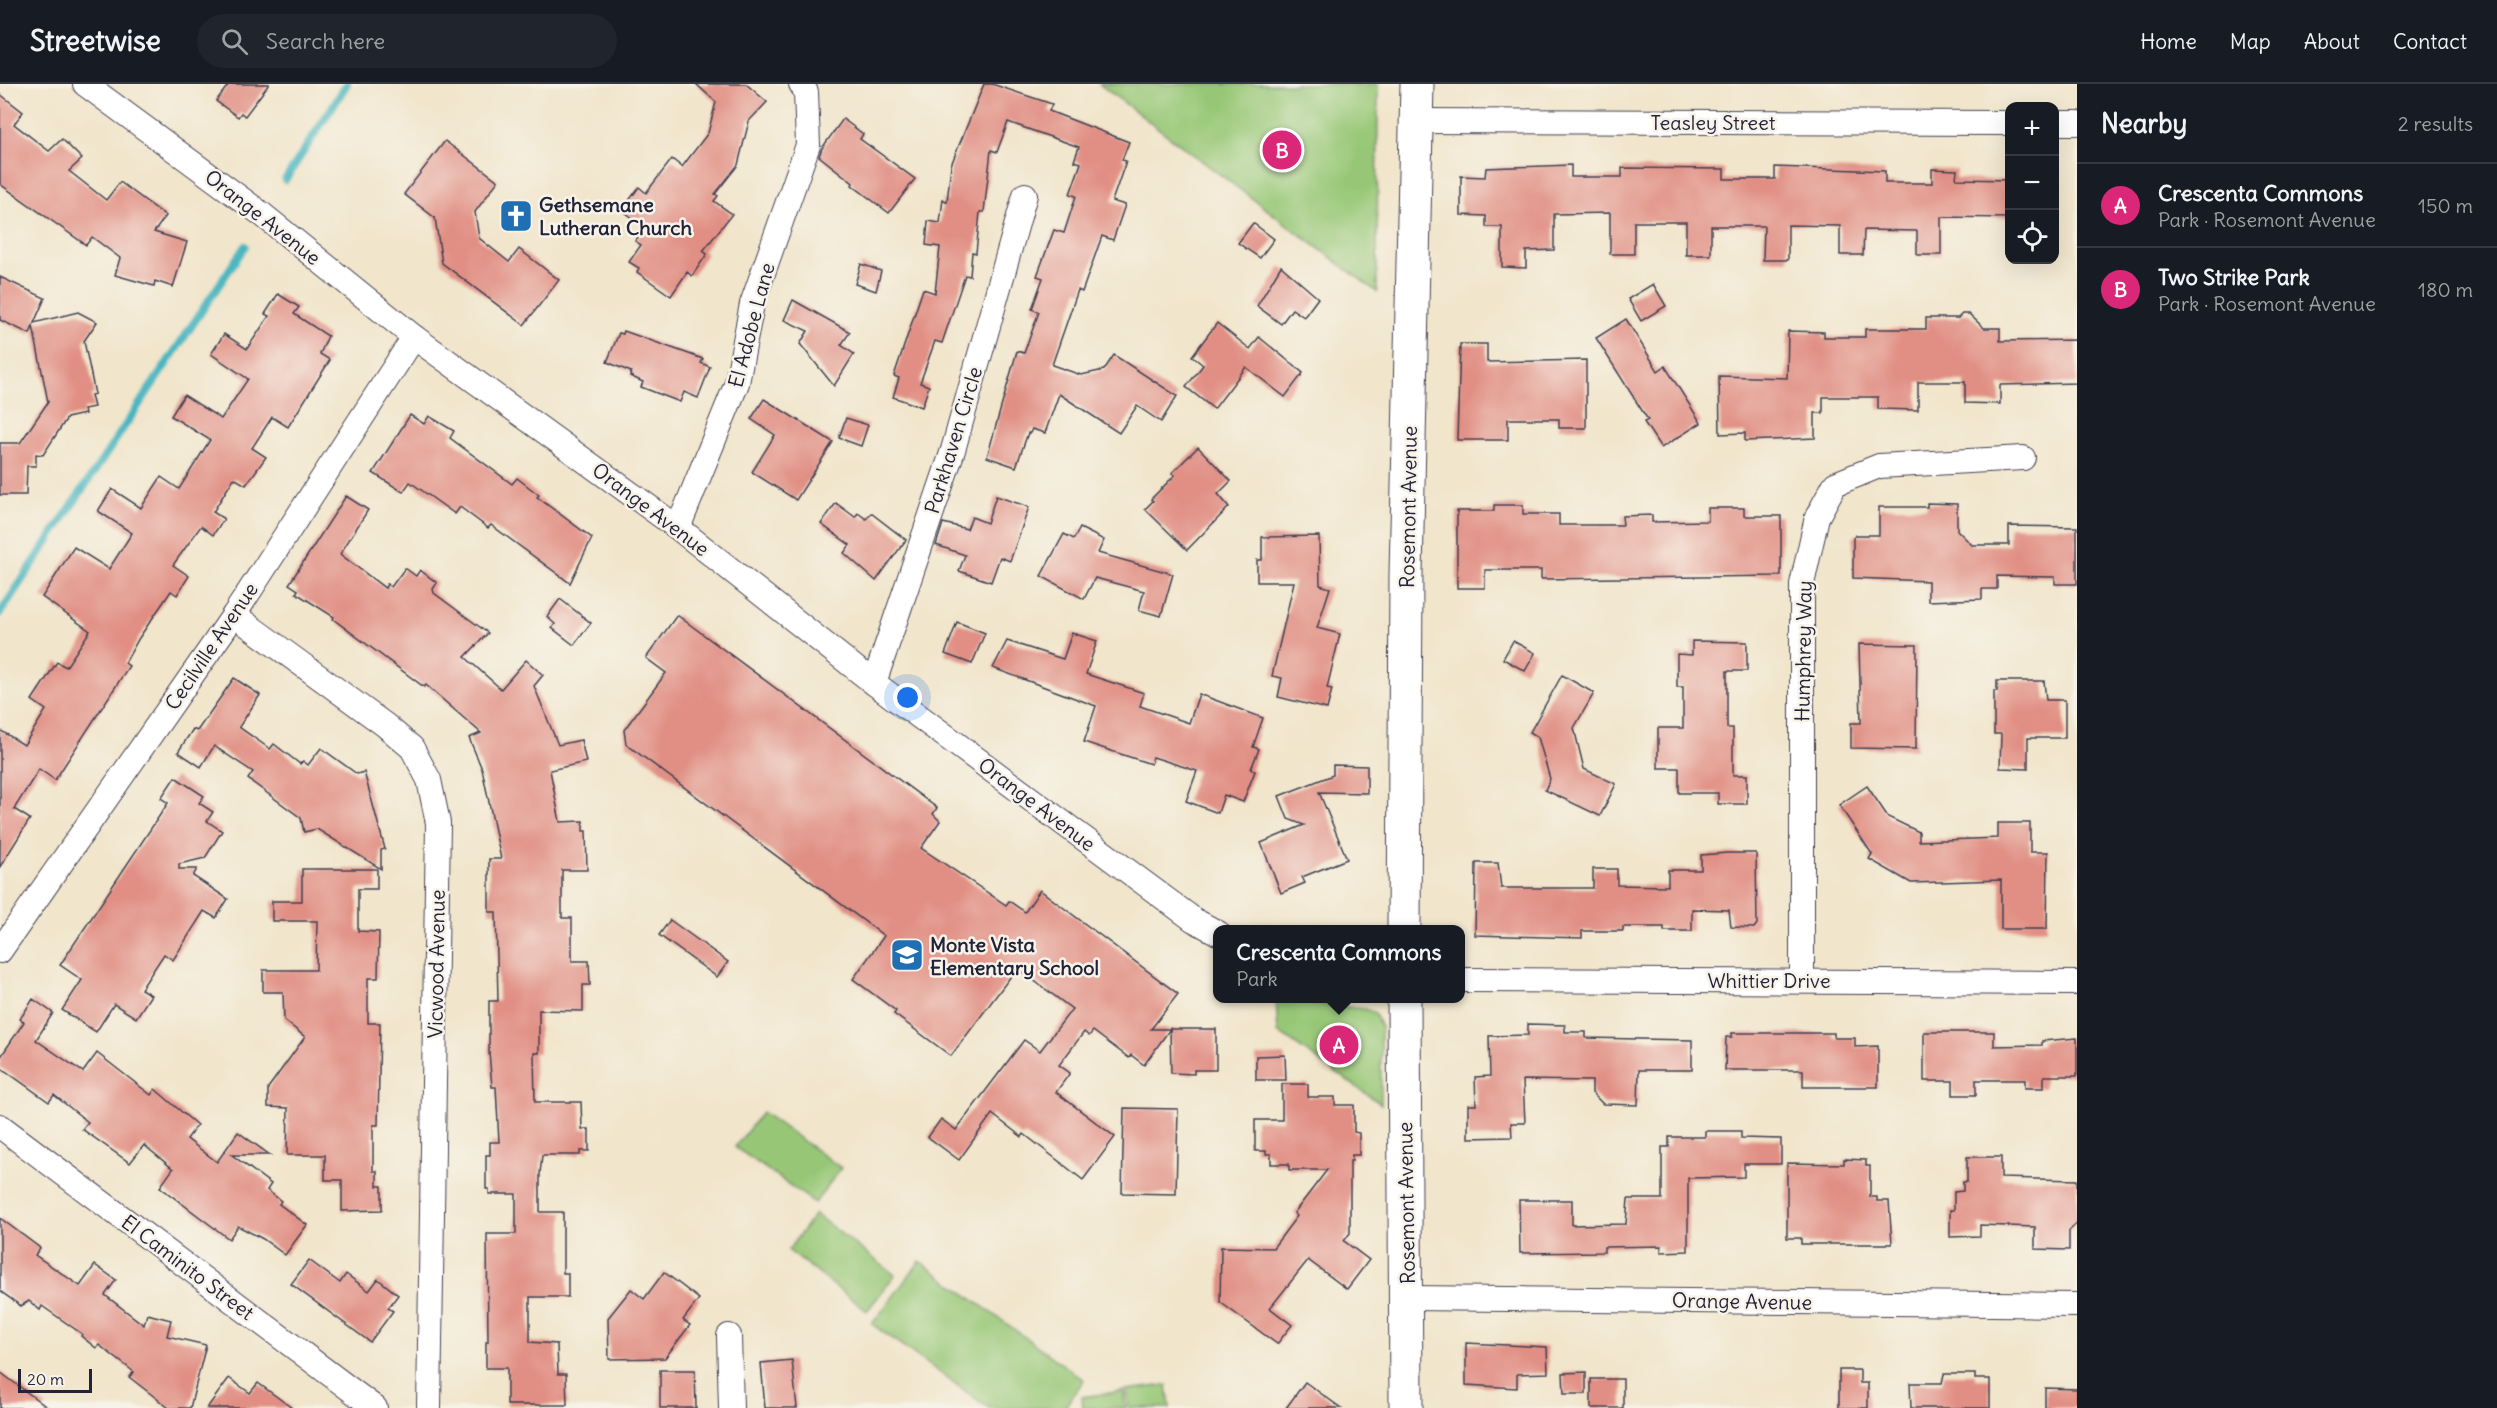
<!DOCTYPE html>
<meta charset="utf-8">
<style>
:root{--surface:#171b24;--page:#20242c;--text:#f1f3f6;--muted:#9ea1a6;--line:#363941;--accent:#db2777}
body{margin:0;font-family:Delius,sans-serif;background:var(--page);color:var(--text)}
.controls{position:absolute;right:18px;top:18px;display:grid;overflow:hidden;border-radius:12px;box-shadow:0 6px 24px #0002}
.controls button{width:54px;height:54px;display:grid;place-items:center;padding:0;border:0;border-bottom:2px solid var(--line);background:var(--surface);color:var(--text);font:30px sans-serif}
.scale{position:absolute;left:18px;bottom:15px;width:74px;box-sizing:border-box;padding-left:6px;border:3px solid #22223b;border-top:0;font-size:16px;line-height:21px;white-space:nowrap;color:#22223b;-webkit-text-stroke:4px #f7f3e8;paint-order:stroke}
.you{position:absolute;left:908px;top:614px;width:21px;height:21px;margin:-15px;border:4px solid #fff;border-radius:50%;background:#1a73e8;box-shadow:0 0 0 9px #1a73e833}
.badge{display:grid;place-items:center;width:39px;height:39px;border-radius:50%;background:var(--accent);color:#fff;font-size:20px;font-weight:700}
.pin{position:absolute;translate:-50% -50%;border:3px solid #fff;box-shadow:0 2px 6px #0006}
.popup{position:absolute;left:1213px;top:841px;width:252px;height:78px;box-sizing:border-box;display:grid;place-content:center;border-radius:12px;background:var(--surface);filter:drop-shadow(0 2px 4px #0005);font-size:20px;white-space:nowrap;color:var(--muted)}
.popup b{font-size:22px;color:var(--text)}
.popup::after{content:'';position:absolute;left:50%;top:100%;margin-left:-12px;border:12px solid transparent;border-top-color:var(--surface)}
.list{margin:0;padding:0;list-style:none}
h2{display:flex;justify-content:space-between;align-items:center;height:78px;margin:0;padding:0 24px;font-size:26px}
h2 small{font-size:20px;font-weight:400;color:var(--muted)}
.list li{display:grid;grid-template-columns:39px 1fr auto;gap:18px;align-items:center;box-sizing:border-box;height:84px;padding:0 24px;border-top:2px solid var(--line)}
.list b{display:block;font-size:22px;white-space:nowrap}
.list p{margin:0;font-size:20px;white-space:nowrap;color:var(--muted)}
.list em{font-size:20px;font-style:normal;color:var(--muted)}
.icon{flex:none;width:33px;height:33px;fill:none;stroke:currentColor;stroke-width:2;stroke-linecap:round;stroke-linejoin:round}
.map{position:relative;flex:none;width:2077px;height:1324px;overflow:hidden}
header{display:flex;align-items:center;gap:36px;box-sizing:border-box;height:84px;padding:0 30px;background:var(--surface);border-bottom:2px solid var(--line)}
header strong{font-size:28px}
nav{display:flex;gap:33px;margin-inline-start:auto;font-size:21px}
.search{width:420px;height:54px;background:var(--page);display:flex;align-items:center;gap:15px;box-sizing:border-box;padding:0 21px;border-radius:33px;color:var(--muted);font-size:22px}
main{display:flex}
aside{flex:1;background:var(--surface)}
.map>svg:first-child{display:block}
</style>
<header>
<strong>Streetwise</strong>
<div class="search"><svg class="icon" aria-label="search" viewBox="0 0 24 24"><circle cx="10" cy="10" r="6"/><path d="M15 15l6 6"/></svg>Search here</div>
<nav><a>Home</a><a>Map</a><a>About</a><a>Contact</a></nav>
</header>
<main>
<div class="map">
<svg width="2077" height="1324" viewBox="0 0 2077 1324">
<rect width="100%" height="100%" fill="#f7f3e8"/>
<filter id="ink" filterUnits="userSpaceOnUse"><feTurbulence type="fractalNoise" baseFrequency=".0167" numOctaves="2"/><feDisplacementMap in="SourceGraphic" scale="12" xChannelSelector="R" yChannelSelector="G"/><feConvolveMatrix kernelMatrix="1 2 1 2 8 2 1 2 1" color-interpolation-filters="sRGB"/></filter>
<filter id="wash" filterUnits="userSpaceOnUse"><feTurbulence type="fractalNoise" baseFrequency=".008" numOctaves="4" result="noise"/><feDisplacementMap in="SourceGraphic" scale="24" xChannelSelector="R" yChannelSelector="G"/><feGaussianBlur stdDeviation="1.35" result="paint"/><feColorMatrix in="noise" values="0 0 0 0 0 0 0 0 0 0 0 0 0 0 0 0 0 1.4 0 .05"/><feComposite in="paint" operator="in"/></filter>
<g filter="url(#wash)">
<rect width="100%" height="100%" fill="#f1e5cb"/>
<g fill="#97c776" stroke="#5c7458" stroke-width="1.5">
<polygon points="1099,0 1378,0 1377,208"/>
<polygon points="1276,915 1365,925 1375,929 1381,944 1381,1020 1278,948"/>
<polygon points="762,1028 841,1084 815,1119 735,1063"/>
<polygon points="815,1130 895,1191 867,1227 788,1166"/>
<polygon points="920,1177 1084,1296 1064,1324 989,1324 872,1240"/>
<polygon points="1167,1301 1170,1324 1129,1324 1126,1306"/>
<polygon points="1123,1307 1126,1324 1083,1324 1082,1313"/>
</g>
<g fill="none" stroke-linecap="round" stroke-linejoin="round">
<g stroke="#47b6c0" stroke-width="8">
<polyline points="285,96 347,0"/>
<polyline points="0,529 245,162"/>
</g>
</g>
<g id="blocks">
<g fill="#e18f84">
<polygon points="229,0 269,0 245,32 241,29 238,33 216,17"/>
<polygon points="696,0 746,0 767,18 749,37 738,81 715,110 718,112 714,117 732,130 703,167 707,170 692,192 687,188 671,212 637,188 639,184 629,178 641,161 635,157 645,143 622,126 639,103 646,109 672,75 682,83 708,49 716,18"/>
<polygon points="984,0 992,0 1052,20 1049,27 1129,58 1122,76 1126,77 1112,117 1125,121 1113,156 1102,152 1082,208 1078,206 1052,281 1081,291 1104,286 1114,271 1177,312 1161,338 1137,322 1119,349 1059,310 1045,349 1032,345 1030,349 1028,349 1016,383 987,373 1017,267 1024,269 1039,228 1032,225 1043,194 1037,192 1054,146 1064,149 1076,112 1070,110 1081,79 1074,77 1079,63 1008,38 997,68 991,66 984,128 980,128 976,169 972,168 970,192 965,191 942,259 935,257 920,299 929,302 922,323 893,313 899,294 894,292 923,205 935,209 940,163 926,161 928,137 940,139 943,115 947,118 951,81"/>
<polygon points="0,10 23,28 14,40 49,67 62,55 82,75 69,87 106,116 120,98 166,132 154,148 187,158 173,203 155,197 154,202 115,191 120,174 92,153 86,161 0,100"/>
<polygon points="843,35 863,50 860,55 915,95 889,129 852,101 853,99 819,72 822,64"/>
<polygon points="445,57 498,97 475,128 479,154 509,178 519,165 559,196 524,241 442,179 435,134 404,110"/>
<polygon points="1571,81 1571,93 1622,93 1622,84 1724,85 1724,95 1775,95 1775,83 1885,87 1885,99 1932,99 1932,85 1957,86 1956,95 2010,96 2010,134 1941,133 1941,171 1917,171 1917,147 1864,146 1863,171 1840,171 1840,142 1788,141 1788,176 1763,176 1764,142 1711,142 1711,171 1686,171 1686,138 1634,138 1634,170 1610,170 1610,129 1554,130 1554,166 1526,167 1526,184 1502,183 1502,143 1486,143 1486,132 1461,131 1461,92 1485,93 1486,84"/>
<polygon points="1253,139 1274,155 1260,174 1238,159"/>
<polygon points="861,180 881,187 876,207 855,200"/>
<polygon points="1281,182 1318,214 1304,233 1292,225 1281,240 1257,222"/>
<polygon points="0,193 45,214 34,239 78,228 97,238 84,257 95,310 91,311 94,323 84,325 85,330 67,334 43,371 36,370 36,382 27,382 26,411 0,411 0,359 20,359 48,318 33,242 30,250 0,236"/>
<polygon points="1653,200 1666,222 1641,237 1628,215"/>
<polygon points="278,210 299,223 294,230 328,252 320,270 330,276 288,343 272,333 252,364 266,373 246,401 234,394 213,428 224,435 213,451 201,442 173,481 189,492 177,511 171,507 139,554 125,579 129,582 55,696 39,685 14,725 30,735 0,783 0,646 24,661 46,626 32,616 57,578 66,583 90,547 42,513 74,463 109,485 132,449 98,427 112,405 141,424 161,393 179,405 210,356 171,332 184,311 221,335 248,295 211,270 224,250 247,265 269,232 265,230"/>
<polygon points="793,216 850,248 841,261 854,270 834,302 800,260 808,247 784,236"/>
<polygon points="1962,230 1969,230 1984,244 2000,244 2000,257 2077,256 2077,299 2000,301 2000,320 1965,319 1965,298 1918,298 1918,326 1878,325 1878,313 1823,313 1823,329 1815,329 1815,354 1745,357 1745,349 1720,350 1719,292 1787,294 1788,247 1824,248 1824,253 1865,253 1865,245 1926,245 1926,234 1958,234"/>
<polygon points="1626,235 1658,287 1665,282 1701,339 1661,364 1644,338 1648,336 1596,254"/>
<polygon points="1217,239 1250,265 1259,253 1303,289 1285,313 1246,283 1214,325 1186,303 1203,281 1192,272"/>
<polygon points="624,247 703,275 701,279 710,283 698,314 684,308 680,318 641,303 643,298 630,292 631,288 607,278 619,249 623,250"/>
<polygon points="1460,260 1487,260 1487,278 1586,276 1586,344 1559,344 1559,335 1508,335 1508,356 1457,356"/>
<polygon points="764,315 833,358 796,416 752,388 775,351 751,335"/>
<polygon points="410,331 424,340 429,332 454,347 450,354 512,400 517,394 539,411 537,413 592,454 570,499 491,441 488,444 460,423 455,430 410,398 403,408 373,389"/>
<polygon points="846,334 868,341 861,362 839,354"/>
<polygon points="1198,363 1231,397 1218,410 1229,423 1187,466 1145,425 1153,417 1151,415 1175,391 1172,389"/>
<polygon points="346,412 368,426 340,470 385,504 387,500 391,503 405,484 416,492 420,486 437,499 433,505 434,509 488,549 465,573 501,605 526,576 543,591 534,602 558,661 581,656 586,678 550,686 560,738 583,737 583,747 586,747 587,786 562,786 562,834 572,834 572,877 589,877 590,901 583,901 583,927 539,926 539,969 534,969 535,1018 581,1018 582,1045 589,1045 589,1067 580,1067 580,1071 542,1071 540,1090 540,1128 563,1128 563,1189 568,1189 568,1213 530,1213 530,1258 557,1260 558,1290 566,1290 567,1321 507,1321 507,1284 486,1284 486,1258 488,1258 487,1150 516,1150 516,1110 489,1110 489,1105 486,1105 486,1071 490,1071 490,1058 499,1058 496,1003 492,1003 489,968 489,917 498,917 496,828 489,828 489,775 501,775 482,685 469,654 481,649 426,601 424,603 333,535 334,533 296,509 298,506 289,500"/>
<polygon points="996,412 1029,423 1010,477 1000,473 991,498 959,487 965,471 936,461 943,439 967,445 972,433 987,439"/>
<polygon points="836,419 855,433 858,429 866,435 871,429 906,456 876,497 844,469 850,461 821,440"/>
<polygon points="1927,419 1957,420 1957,446 1972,461 2009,461 2009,442 2077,443 2077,500 2055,500 2055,493 1997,492 1997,505 1982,505 1982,515 1928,517 1928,497 1853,494 1853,454 1856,451 1879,451 1879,423 1927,423"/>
<polygon points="1494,421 1523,421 1523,430 1559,430 1559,441 1623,441 1622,432 1652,431 1652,438 1708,437 1708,424 1744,424 1744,432 1781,432 1781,492 1541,495 1541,486 1485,486 1485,504 1457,504 1457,427 1494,427"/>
<polygon points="1080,444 1104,456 1098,469 1173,490 1161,532 1139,526 1144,507 1095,494 1084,515 1041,492 1064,450 1074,455"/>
<polygon points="1319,452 1320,501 1330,504 1317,544 1340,550 1327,604 1332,605 1327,625 1278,613 1282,594 1272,592 1294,498 1257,498 1257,476 1262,476 1262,453"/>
<polygon points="560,515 591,539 574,561 552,544 555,540 547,533"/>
<polygon points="677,531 937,724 933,730 940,737 921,764 1006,821 1009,817 1025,828 1040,806 1178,910 1151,945 1216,945 1216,986 1194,986 1194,990 1171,989 1170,945 1144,981 1131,971 1129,974 1093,947 1089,952 1084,948 1059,981 1070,989 1056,1008 1115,1053 1083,1096 1024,1050 1022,1053 992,1030 959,1076 928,1053 941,1035 956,1046 1024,956 1040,967 1072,925 1017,884 951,972 894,930 896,927 853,895 884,852 626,660 624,646 666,589 646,574"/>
<polygon points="957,538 985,549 972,580 945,570"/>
<polygon points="1072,549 1097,557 1086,590 1144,609 1140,622 1189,639 1199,610 1263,634 1253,663 1259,665 1251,685 1255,687 1243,718 1224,711 1218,729 1186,717 1197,687 1153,673 1151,680 1084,658 1096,622 993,584 1007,557 1063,575"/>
<polygon points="1513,557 1535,569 1525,587 1503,575"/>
<polygon points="1692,557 1747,558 1747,587 1727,587 1727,644 1733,644 1733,691 1747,691 1747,720 1718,720 1718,709 1679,709 1679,684 1658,684 1658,644 1683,644 1683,603 1677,603 1677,570 1692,571"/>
<polygon points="1859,560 1917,561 1916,665 1851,664 1851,639 1861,639"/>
<polygon points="1562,591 1594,609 1574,644 1584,685 1616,700 1600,732 1545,706 1550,695 1538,653 1530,648"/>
<polygon points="234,594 260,611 239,643 270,665 274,660 300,680 303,677 308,681 321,664 357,690 364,688 385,765 381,766 381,785 317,745 304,748 301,734 248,695 253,688 214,662 201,683 178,668 193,645 197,647"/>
<polygon points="1997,597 2044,597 2046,616 2065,616 2065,654 2028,654 2028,685 2000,684 2001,650 1994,650 1994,607 1997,607"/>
<polygon points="1333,681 1367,682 1367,709 1319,708 1347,775 1302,793 1305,799 1281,809 1261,759 1304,741 1288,735 1279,712 1333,691"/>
<polygon points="175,693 204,712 199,719 213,728 207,737 222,747 205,774 179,780 179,785 197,785 193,792 228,815 216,834 204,827 173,876 164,870 141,905 151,911 136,934 114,920 96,948 62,926 82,896 60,881 168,719 161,714"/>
<polygon points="1867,702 1888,733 1919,748 1919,757 1998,754 1998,739 2030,739 2030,768 2048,768 2047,845 2001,845 2001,796 1911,799 1869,775 1872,770 1839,721"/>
<polygon points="1727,769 1756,769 1757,840 1754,844 1731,843 1729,826 1692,825 1692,847 1664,847 1664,843 1623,843 1623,847 1582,847 1582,854 1475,851 1476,779 1498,779 1501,804 1593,804 1593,785 1617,785 1617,801 1668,802 1668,786 1701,786 1701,771"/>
<polygon points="302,785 377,785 377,805 358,805 358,847 379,848 378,894 368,894 368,939 380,939 378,1041 373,1041 373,1087 377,1087 377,1102 382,1102 382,1126 342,1127 342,1096 325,1096 325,1071 287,1071 288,1024 268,1023 268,1004 305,953 284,936 283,908 263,908 263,886 316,886 317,837 272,837 272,817 302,817"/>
<polygon points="670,836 728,878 717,893 659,851"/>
<polygon points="33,915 53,929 36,956 83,988 97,969 151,1011 155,1005 197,1041 187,1055 217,1078 238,1048 270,1071 232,1071 271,1100 267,1106 281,1117 279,1120 307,1141 285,1171 263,1155 238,1142 229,1155 160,1103 173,1085 144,1061 130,1079 82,1045 88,1038 54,1011 49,1018 0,983 0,974 24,938 20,935"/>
<polygon points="1528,940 1565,941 1565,948 1586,948 1586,954 1692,956 1692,986 1639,986 1638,1021 1603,1020 1592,1009 1592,997 1523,996 1525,1039 1511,1039 1512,1053 1468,1054 1468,1021 1476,1021 1475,993 1490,992 1489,952 1528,951"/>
<polygon points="1924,948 1994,948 1994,962 2042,961 2042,957 2077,954 2077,992 2044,992 2044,1004 2025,1004 2025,996 1976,996 1976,1011 1953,1011 1953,997 1924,997"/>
<polygon points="1732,949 1834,949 1834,954 1855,954 1855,963 1878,962 1878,1003 1803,1003 1803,986 1725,986 1726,953 1732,953"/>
<polygon points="1285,971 1286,996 1256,996 1256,972"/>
<polygon points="1282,1000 1308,1000 1308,1013 1335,1013 1335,1021 1354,1021 1354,1048 1359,1049 1359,1071 1352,1071 1352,1077 1350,1077 1350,1149 1344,1157 1369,1176 1347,1205 1308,1176 1270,1224 1292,1241 1277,1260 1220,1218 1221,1163 1273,1164 1297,1132 1294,1129 1327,1086 1289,1086 1289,1080 1271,1080 1271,1070 1266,1070 1266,1067 1255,1067 1255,1036 1282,1036"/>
<polygon points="1124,1024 1178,1025 1176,1110 1122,1109"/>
<polygon points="1705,1047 1741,1047 1741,1054 1781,1055 1781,1080 1744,1080 1744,1093 1688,1094 1688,1167 1661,1168 1661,1162 1604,1163 1604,1168 1520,1169 1519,1116 1572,1116 1572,1141 1626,1140 1628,1115 1662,1115 1662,1063 1669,1063 1669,1053 1705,1053"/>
<polygon points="1967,1073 2001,1073 2001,1094 2077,1096 2077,1139 2069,1147 2069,1166 2035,1165 2035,1143 1980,1141 1980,1152 1950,1153 1950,1126 1954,1126 1954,1108 1963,1107 1963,1098 1967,1098"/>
<polygon points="1844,1075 1866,1076 1866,1082 1870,1082 1870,1113 1877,1113 1877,1117 1889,1117 1892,1160 1801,1160 1801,1154 1787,1154 1787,1079 1844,1080"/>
<polygon points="0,1134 40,1164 35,1171 80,1202 95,1181 116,1196 105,1211 144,1241 147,1230 171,1236 167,1252 206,1261 190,1324 169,1324 129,1293 134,1288 99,1261 96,1264 81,1252 82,1250 42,1222 40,1226 29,1217 21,1222 0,1207"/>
<polygon points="309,1176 340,1199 346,1190 369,1207 378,1195 398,1211 388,1224 393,1227 370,1258 291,1200"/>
<polygon points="664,1188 699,1215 683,1236 690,1241 665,1274 609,1275 608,1234 631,1205 644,1215"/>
<polygon points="1466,1259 1547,1263 1548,1289 1517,1290 1517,1304 1466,1301"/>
<polygon points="792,1276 797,1324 765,1324 761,1279"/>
<polygon points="660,1286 695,1286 696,1324 660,1324"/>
<polygon points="1839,1286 1860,1286 1860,1299 1868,1299 1868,1324 1839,1324"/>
<polygon points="0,1288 48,1324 0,1324"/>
<polygon points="1586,1288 1586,1310 1564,1310 1563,1289"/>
<polygon points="1944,1290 1975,1290 1975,1295 1990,1295 1990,1324 1911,1324 1910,1299 1942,1299"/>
<polygon points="229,1294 250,1309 258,1299 292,1324 207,1324"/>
<rect x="1591" y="1295" width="32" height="29"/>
<polygon points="1305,1298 1341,1324 1286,1324"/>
<polygon points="2045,1304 2077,1305 2077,1324 2045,1324"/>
</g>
</g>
</g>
<g filter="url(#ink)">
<use href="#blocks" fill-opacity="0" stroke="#413f51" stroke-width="1.5"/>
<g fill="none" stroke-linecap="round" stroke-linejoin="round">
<defs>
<g id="street">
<polyline points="85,0 263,131 414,253 678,444 874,599 1194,836 1218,849"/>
<polyline points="1416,37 2010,39"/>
<polyline points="2054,39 2077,39"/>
<polyline points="678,444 737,299 752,220 808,61 806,8 801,0"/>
<polyline points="234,531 385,641 412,664 429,696 438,739 429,1324"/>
<polyline points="874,599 953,366 1025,111"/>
<polyline points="0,867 234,531 414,253"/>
<polyline points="1460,896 2077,899"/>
<polyline points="1802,896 1802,500 1817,433 1835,400 1879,382 2023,374"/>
<polyline points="0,1042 375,1324"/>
<polyline points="1407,1214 2077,1221"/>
<polyline points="729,1252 731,1324"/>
</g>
<g id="secondary">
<polyline points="1404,846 1406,490 1417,0"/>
<polyline points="1404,914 1406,1324"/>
</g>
</defs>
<use href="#street" stroke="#413f51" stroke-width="26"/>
<use href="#secondary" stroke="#413f51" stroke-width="35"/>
<use href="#street" stroke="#fff" stroke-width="24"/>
<use href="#secondary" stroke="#fff" stroke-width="33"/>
</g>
</g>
<defs>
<symbol id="church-square" viewBox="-11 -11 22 22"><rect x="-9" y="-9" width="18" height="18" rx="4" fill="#1f6fb2" stroke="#f7f3e8"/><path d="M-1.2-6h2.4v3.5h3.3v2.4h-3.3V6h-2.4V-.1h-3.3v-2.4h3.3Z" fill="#fff"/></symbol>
<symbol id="school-square" viewBox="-11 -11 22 22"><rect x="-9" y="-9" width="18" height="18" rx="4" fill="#1f6fb2" stroke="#f7f3e8"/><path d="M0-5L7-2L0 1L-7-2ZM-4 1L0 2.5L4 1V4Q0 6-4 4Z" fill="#fff"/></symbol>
</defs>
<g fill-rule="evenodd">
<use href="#church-square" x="497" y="113" width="38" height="38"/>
<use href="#school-square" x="888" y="852" width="38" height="38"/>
</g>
<g text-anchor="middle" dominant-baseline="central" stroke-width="5" stroke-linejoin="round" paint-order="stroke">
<g font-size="20" fill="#22223b" stroke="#f7f3e8">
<text x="1713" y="38">Teasley Street</text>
<text transform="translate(263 133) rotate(38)">Orange Avenue</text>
<text transform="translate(751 241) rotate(-75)">El Adobe Lane</text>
<text transform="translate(953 356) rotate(-73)">Parkhaven Circle</text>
<text transform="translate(1408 423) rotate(-89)">Rosemont Avenue</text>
<text transform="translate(651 425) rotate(37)">Orange Avenue</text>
<text transform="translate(211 562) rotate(-56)">Cecilville Avenue</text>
<text transform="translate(1803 567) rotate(-89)">Humphrey Way</text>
<text transform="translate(1037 720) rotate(37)">Orange Avenue</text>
<text transform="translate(436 880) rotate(-89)">Vicwood Avenue</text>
<text x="1769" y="896">Whittier Drive</text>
<text transform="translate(1406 1119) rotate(-91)">Rosemont Avenue</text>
<text transform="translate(188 1183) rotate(37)">El Caminito Street</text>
<text transform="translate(1742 1217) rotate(1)">Orange Avenue</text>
</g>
<g font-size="20" font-weight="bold" fill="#22223b" stroke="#f7f3e8" text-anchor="start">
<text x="539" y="120">Gethsemane<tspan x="539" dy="23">Lutheran Church</tspan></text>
<text x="930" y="860">Monte Vista<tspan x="930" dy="23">Elementary School</tspan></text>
</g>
</g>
</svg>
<div class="controls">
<button>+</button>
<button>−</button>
<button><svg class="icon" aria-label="locate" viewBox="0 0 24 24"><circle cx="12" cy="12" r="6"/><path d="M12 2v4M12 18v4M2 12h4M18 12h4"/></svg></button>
</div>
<div class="scale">20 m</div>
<div class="you"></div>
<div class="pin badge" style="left:1339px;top:961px">A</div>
<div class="popup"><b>Crescenta Commons</b>Park</div>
<div class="pin badge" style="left:1282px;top:66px">B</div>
</div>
<aside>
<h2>Nearby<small>2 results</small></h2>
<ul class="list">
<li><span class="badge">A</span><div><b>Crescenta Commons</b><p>Park · Rosemont Avenue</p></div><em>150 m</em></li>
<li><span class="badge">B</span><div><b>Two Strike Park</b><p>Park · Rosemont Avenue</p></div><em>180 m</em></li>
</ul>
</aside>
</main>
